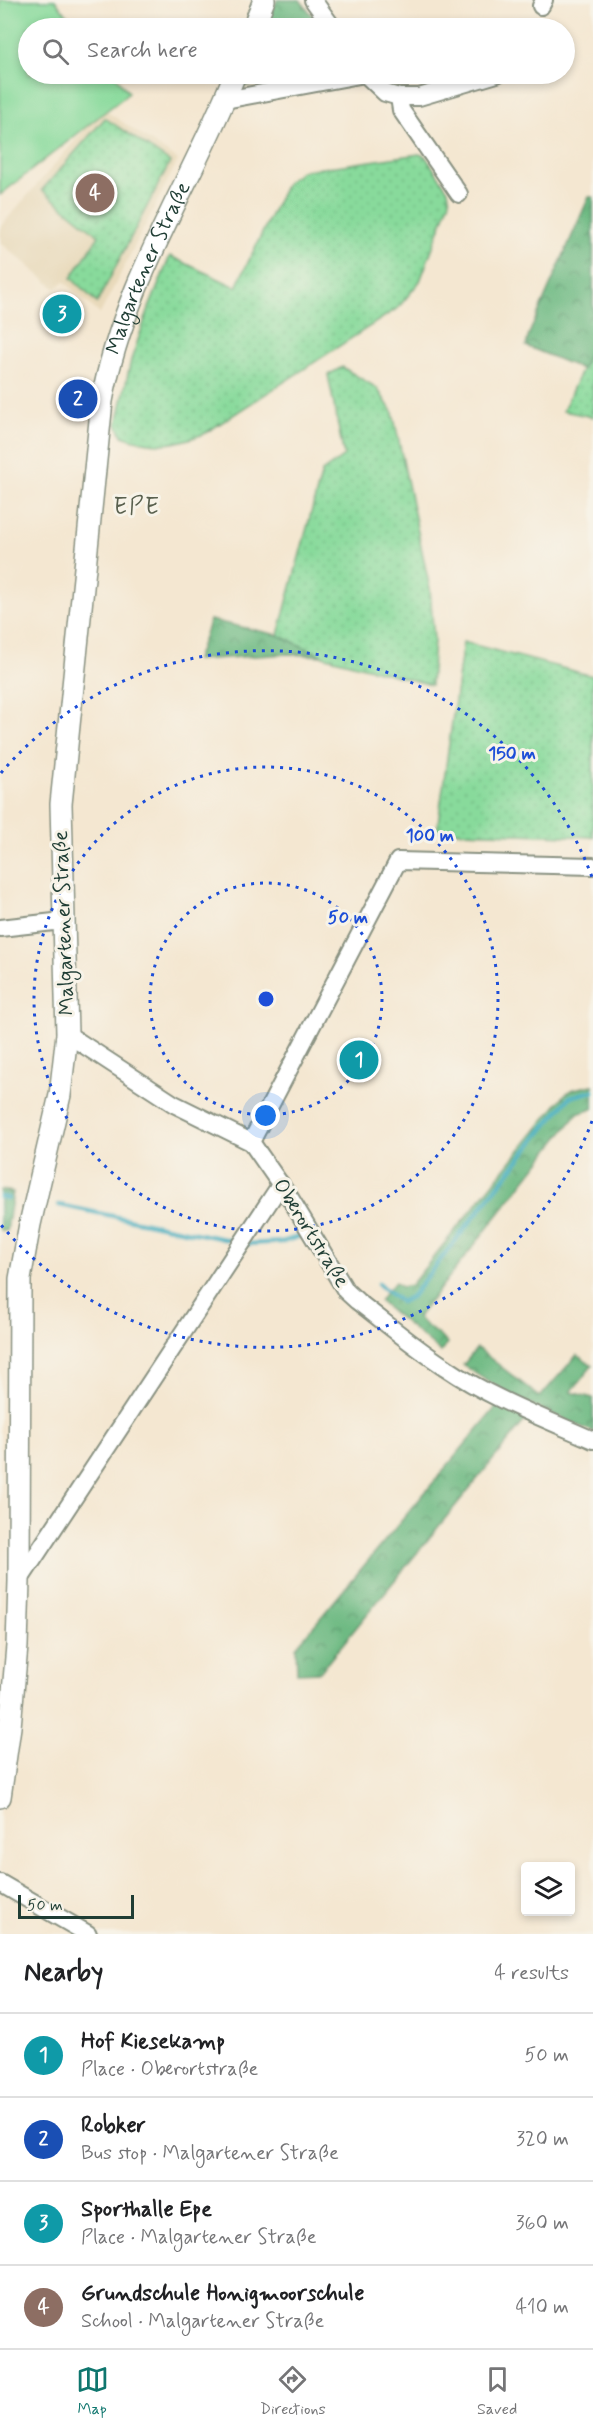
<!DOCTYPE html>
<meta charset="utf-8">
<style>
:root{--surface:#fff;--page:#f2f2f2;--text:#202124;--muted:#757577;--line:#e0e0e0;--accent:#0f766e}
body{margin:0;font-family:Mynerve,sans-serif;background:var(--page);color:var(--text)}
.controls{position:absolute;right:18px;bottom:18px;display:grid;overflow:hidden;border-radius:6px;box-shadow:0 3px 9px #0003}
.controls button{width:54px;height:54px;display:grid;place-items:center;padding:0;border:0;border-bottom:2px solid var(--line);background:var(--surface);color:var(--text);font:30px sans-serif}
.scale{position:absolute;left:18px;bottom:15px;width:116px;box-sizing:border-box;padding-left:6px;border:3px solid #1f3d34;border-top:0;font-size:16px;line-height:21px;white-space:nowrap;color:#1f3d34;-webkit-text-stroke:4px #f7f3e8;paint-order:stroke}
.you{position:absolute;left:266px;top:1116px;width:21px;height:21px;margin:-15px;border:4px solid #fff;border-radius:50%;background:#1a73e8;box-shadow:0 0 0 9px #1a73e833}
.badge{display:grid;place-items:center;width:39px;height:39px;border-radius:50%;background:var(--accent);color:#fff;font-size:20px;font-weight:700}
.pin{position:absolute;translate:-50% -50%;border:3px solid #fff;box-shadow:0 2px 6px #0006}
.list{margin:0;padding:0;list-style:none}
h2{display:flex;justify-content:space-between;align-items:center;height:78px;margin:0;padding:0 24px;font-size:26px}
h2 small{font-size:20px;font-weight:400;color:var(--muted)}
.list li{display:grid;grid-template-columns:39px 1fr auto;gap:18px;align-items:center;box-sizing:border-box;height:84px;padding:0 24px;border-top:2px solid var(--line)}
.list b{display:block;font-size:22px;white-space:nowrap}
.list p{margin:0;font-size:20px;white-space:nowrap;color:var(--muted)}
.list em{font-size:20px;font-style:normal;color:var(--muted)}
.icon{flex:none;width:33px;height:33px;fill:none;stroke:currentColor;stroke-width:2;stroke-linecap:round;stroke-linejoin:round}
.map{position:relative;flex:none;width:593px;height:1934px;overflow:hidden}
.search{position:absolute;background:var(--surface);box-shadow:0 3px 9px #0003;left:18px;right:18px;top:18px;height:66px;display:flex;align-items:center;gap:15px;box-sizing:border-box;padding:0 21px;border-radius:33px;color:var(--muted);font-size:22px}
.sheet{height:414px;background:var(--surface)}
nav{display:flex;justify-content:space-around;align-items:center;box-sizing:border-box;height:84px;border-top:2px solid var(--line);background:var(--surface);font-size:16px;color:var(--muted)}
nav a{display:grid;justify-items:center;gap:3px}
nav .on{color:var(--accent)}
.map>svg:first-child{display:block}
</style>
<div class="map">
<svg width="593" height="1934" viewBox="0 0 593 1934">
<defs>
<pattern id="grass-dots" width="8" height="8" patternUnits="userSpaceOnUse" patternTransform="scale(1.5)"><rect width="8" height="8" fill="#88da9b"/><path d="M2 2h.1M6 6h.1" fill="none" stroke="#75bc86" stroke-width="1.8" stroke-linecap="round"/></pattern>
<pattern id="forest-crowns" width="20" height="18" patternUnits="userSpaceOnUse" patternTransform="scale(1.5)"><rect width="20" height="18" fill="#6eba83"/><path d="M2 6a3 3 0 1 1 6 0M12 15a3 3 0 1 1 6 0" fill="none" stroke="#5a986c"/></pattern>
</defs>
<rect width="100%" height="100%" fill="#f7f3e8"/>
<filter id="ink" filterUnits="userSpaceOnUse"><feTurbulence type="fractalNoise" baseFrequency=".0167" numOctaves="2"/><feDisplacementMap in="SourceGraphic" scale="12" xChannelSelector="R" yChannelSelector="G"/><feConvolveMatrix kernelMatrix="1 2 1 2 8 2 1 2 1" color-interpolation-filters="sRGB"/></filter>
<filter id="wash" filterUnits="userSpaceOnUse"><feTurbulence type="fractalNoise" baseFrequency=".008" numOctaves="4" result="noise"/><feDisplacementMap in="SourceGraphic" scale="24" xChannelSelector="R" yChannelSelector="G"/><feGaussianBlur stdDeviation="1.35" result="paint"/><feColorMatrix in="noise" values="0 0 0 0 0 0 0 0 0 0 0 0 0 0 0 0 0 1.4 0 .05"/><feComposite in="paint" operator="in"/></filter>
<g filter="url(#wash)">
<rect width="100%" height="100%" fill="#f4e7d1"/>
<polygon fill="#e8d9ba" points="103,109 178,160 100,314 64,281 56,289 0,242 0,227"/>
<g fill="url(#grass-dots)" stroke="#548c68" stroke-width="1.5">
<polygon points="105,118 170,162 97,303 71,278 99,236 42,190"/>
<path d="M419 154 425 156 448 190 450 201 420 281 398 308 204 434C171 446 156 448 122 436L117 424 131 360 149 308 170 256 236 287 287 182 302 171Z"/>
<polygon points="593,343 593,417 563,411"/>
<polygon points="342,367 377,388 393,413 430,589 434,640 431,685 323,656 278,635 322,472 344,456 328,375"/>
<polygon points="463,642 593,676 593,837 437,831"/>
</g>
<g fill="url(#forest-crowns)" stroke="#467c5c" stroke-width="1.5">
<polygon points="277,0 300,0 322,28 265,28"/>
<polygon points="246,74 325,74 240,87"/>
<polygon points="589,197 593,197 593,343 582,369 526,346 529,334"/>
<polygon points="210,620 278,635 323,656 288,654 196,660"/>
<polygon points="593,1085 593,1109 577,1114 417,1318 448,1343 441,1352 379,1301 395,1282 401,1287 411,1285 565,1094 574,1089"/>
<polygon points="0,1190 13,1192 7,1231 0,1230"/>
<path d="M477 1348 540 1397 577 1355 592 1366 571 1392 593 1398V1432C548 1412 503 1394 463 1365Z"/>
<polygon points="498,1405 527,1418 320,1672 297,1673 296,1647"/>
</g>
<polygon fill="#88da9b" stroke="#548c68" stroke-width="1.5" points="0,0 55,0 78,28 28,28 28,74 114,74 129,93 0,195"/>
<g fill="none" stroke-linecap="round" stroke-linejoin="round">
<g stroke="#3facbd" stroke-width="4.5">
<polyline points="0,1197 8,1198"/>
<polyline points="59,1205 239,1242"/>
<polyline points="248,1244 282,1242 301,1236"/>
<polyline points="378,1284 401,1302 412,1296 543,1129 570,1097 593,1091"/>
</g>
</g>
</g>
<g filter="url(#ink)">
<g fill="none" stroke-linecap="round" stroke-linejoin="round">
<defs>
<g id="minor">
<polyline points="313,0 333,28"/>
<polyline points="541,6 544,0"/>
<polyline points="399,97 419,97 497,74"/>
<polyline points="225,100 365,74 385,93 399,97 401,110 459,194"/>
<polyline points="0,928 63,921"/>
<path d="M67 1034 174 1104 251 1142 290 1198 346 1291 357 1301C386 1323 414 1347 445 1367 490 1398 543 1418 593 1440"/>
<polyline points="251,1142 398,861 593,866"/>
<polyline points="19,1581 281,1184"/>
<polyline points="0,1883 88,1934"/>
</g>
<g id="tertiary">
<polyline points="253,28 264,0"/>
<path id="s1" d="M0 1797 10 1727 17 1646 19 1581 20 1279 30 1224 60 1095 67 1034 61 804 102 401C123 284 192 182 235 74"/>
</g>
</defs>
<use href="#minor" stroke="#8a9282" stroke-width="20"/>
<use href="#tertiary" stroke="#8a9282" stroke-width="24"/>
<use href="#minor" stroke="#fff" stroke-width="16"/>
<use href="#tertiary" stroke="#fff" stroke-width="21"/>
</g>
</g>
<g fill="none" stroke="#1d4ed8" stroke-width="3" stroke-dasharray="3 6">
<circle cx="266" cy="999" r="116"/>
<circle cx="266" cy="999" r="232"/>
<path d="M592 1121A348 348 0 0 1 1 1225M1 773A348 348 0 0 1 592 877"/>
</g>
<g text-anchor="middle" dominant-baseline="central" stroke-width="6" stroke-linejoin="round" paint-order="stroke">
<g font-size="21" fill="#1f3d34" stroke="#f7f3e8">
<text stroke="none"><textPath href="#s1" startOffset="1545">Malgartener Straße</textPath></text>
<text transform="translate(64 923) rotate(-92)">Malgartener Straße</text>
<text transform="translate(311 1233) rotate(58)">Oberortstraße</text>
</g>
<g font-size="24" letter-spacing="1.5" fill="#59604e" stroke="#f7f3e8">
<text x="137" y="507">EPE</text>
</g>
</g>
<circle cx="266" cy="999" r="9" fill="#1d4ed8" stroke="#f7f3e8" stroke-width="3"/>
<g font-size="18" text-anchor="middle" font-weight="bold" fill="#1d4ed8" stroke="#f7f3e8" stroke-width="6" stroke-linejoin="round" paint-order="stroke">
<text x="512" y="759">150 m</text>
<text x="430" y="841">100 m</text>
<text x="348" y="923">50 m</text>
</g>
</svg>
<div class="controls">
<button><svg class="icon" aria-label="layers" viewBox="0 0 24 24"><path d="M12 4l9 5-9 5-9-5zM3 14l9 5 9-5"/></svg></button>
</div>
<div class="scale">50 m</div>
<div class="you"></div>
<div class="pin badge" style="left:359px;top:1060px;background:#0f9aa8">1</div>
<div class="pin badge" style="left:78px;top:399px;background:#1a4fb4">2</div>
<div class="pin badge" style="left:62px;top:314px;background:#0f9aa8">3</div>
<div class="pin badge" style="left:95px;top:193px;background:#8d6e63">4</div>
<div class="search"><svg class="icon" aria-label="search" viewBox="0 0 24 24"><circle cx="10" cy="10" r="6"/><path d="M15 15l6 6"/></svg>Search here</div>
</div>
<section class="sheet">
<h2>Nearby<small>4 results</small></h2>
<ul class="list">
<li><span class="badge" style="background:#0f9aa8">1</span><div><b>Hof Kiesekamp</b><p>Place · Oberortstraße</p></div><em>50 m</em></li>
<li><span class="badge" style="background:#1a4fb4">2</span><div><b>Robker</b><p>Bus stop · Malgartener Straße</p></div><em>320 m</em></li>
<li><span class="badge" style="background:#0f9aa8">3</span><div><b>Sporthalle Epe</b><p>Place · Malgartener Straße</p></div><em>360 m</em></li>
<li><span class="badge" style="background:#8d6e63">4</span><div><b>Grundschule Honigmoorschule</b><p>School · Malgartener Straße</p></div><em>410 m</em></li>
</ul>
</section>
<nav>
<a class="on"><svg class="icon" aria-label="map" viewBox="0 0 24 24"><path d="M3 6l6-2 6 2 6-2v14l-6 2-6-2-6 2zM9 4v14M15 6v14"/></svg>Map</a>
<a><svg class="icon" aria-label="directions" viewBox="0 0 24 24"><path d="M12 3l9 9-9 9-9-9zM9 14v-3h6M13 9l2 2-2 2"/></svg>Directions</a>
<a><svg class="icon" aria-label="saved" viewBox="0 0 24 24"><path d="M7 4h10v16l-5-4-5 4z"/></svg>Saved</a>
</nav>
